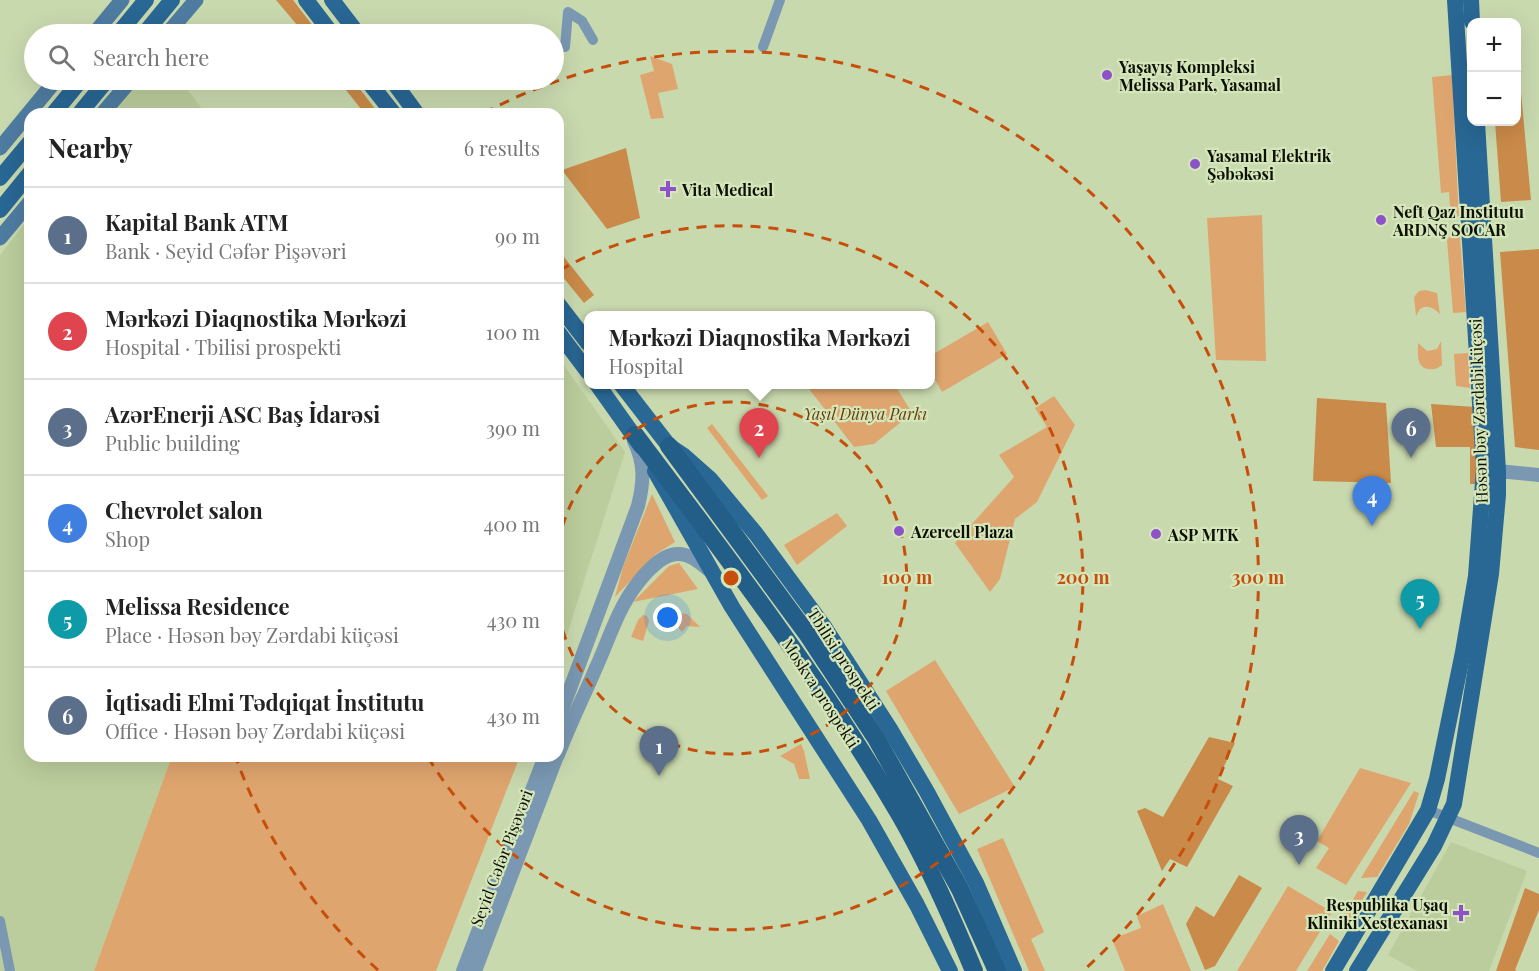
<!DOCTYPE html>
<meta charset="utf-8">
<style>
:root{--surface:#fff;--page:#f2f2f2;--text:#222;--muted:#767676;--line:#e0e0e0;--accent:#b45309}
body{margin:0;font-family:"Playfair Display",serif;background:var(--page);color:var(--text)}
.controls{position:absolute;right:18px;top:18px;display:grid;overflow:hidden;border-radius:12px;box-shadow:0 6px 24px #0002}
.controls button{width:54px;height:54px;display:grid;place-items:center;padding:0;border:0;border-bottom:2px solid var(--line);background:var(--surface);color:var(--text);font:30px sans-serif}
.you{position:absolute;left:668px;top:618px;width:21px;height:21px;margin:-15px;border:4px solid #fff;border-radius:50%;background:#1a73e8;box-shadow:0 0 0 9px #1a73e833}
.badge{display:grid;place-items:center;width:39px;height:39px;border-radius:50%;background:var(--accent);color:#fff;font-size:20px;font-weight:700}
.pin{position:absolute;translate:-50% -50px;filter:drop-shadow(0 2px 3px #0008)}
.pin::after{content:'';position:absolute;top:32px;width:21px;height:18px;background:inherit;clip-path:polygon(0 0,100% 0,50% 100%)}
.popup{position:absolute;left:584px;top:311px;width:351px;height:78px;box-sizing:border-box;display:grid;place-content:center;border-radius:12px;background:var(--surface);filter:drop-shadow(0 2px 4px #0005);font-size:20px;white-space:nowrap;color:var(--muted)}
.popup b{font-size:22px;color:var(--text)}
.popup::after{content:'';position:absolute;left:50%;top:100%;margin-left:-12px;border:12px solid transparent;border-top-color:var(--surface)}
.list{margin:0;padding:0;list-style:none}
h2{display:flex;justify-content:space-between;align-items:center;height:78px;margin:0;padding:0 24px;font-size:26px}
h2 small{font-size:20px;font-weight:400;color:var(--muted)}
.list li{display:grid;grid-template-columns:39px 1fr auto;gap:18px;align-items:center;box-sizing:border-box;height:96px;padding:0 24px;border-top:2px solid var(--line)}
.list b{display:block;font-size:22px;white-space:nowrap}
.list p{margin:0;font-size:20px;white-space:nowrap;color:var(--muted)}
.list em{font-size:20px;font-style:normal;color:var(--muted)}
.icon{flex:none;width:33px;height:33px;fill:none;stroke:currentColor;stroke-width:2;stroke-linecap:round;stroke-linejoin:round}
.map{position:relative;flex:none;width:1539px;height:971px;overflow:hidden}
.search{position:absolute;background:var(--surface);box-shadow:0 6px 24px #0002;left:24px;top:24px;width:540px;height:66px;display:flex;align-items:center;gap:15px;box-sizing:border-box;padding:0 21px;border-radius:33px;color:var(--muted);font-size:22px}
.panel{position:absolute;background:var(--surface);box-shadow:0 6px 24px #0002;left:24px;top:108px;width:540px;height:654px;border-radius:18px}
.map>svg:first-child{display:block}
</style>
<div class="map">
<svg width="1539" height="971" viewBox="0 0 1539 971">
<rect width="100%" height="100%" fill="#c9d9ae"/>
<g fill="#bbcd9c">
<polygon points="140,80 180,80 206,114 112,114"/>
<polygon points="30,217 30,756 172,756 94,971 0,971 0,255"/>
<polygon points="558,357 625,452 565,641 558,638"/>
<polygon points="1451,842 1527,871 1489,971 1417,971 1388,955"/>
</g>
<g fill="#dfa56e">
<polygon points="650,56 672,64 678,89 658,93 664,118 651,119 640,75 654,71"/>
<polygon points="1452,75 1459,218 1450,206 1449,192 1441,193 1432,77"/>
<polygon points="1262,215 1266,361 1216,360 1207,218"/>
<polygon points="1459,226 1466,312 1453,313 1447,240"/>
<path d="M1426 290 1437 293 1440 314C1434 308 1427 304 1420 309L1416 316 1414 297 1419 291Z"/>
<polygon points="988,322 1007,354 942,392 930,371 930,356"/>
<path d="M1441 341 1442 365C1437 369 1434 370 1428 369 1416 367 1418 353 1418 343L1427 351 1437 349Z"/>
<polygon points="1468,353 1470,388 1456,386 1454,354"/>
<polygon points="806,385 895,385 912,413 874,444 854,447"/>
<polygon points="1054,396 1075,425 1037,502 1015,519 1000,579 990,592 955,543 1014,477 999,455 1047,427 1035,408"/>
<polygon points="712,424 768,496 762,500 707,428"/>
<polygon points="652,494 675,542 656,554 615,597 623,567"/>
<polygon points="837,513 847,526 797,565 784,545"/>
<polygon points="679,563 698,589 633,602 669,566"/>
<polygon points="679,613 687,614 700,627 687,626 682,632 677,626 675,618"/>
<polygon points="643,615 647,616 649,621 643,641 631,637 638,620"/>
<polygon points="935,660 1015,787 959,814 886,691"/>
<polygon points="801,744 804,751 810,779 799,779 794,764 780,756"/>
<polygon points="172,756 520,756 436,971 94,971"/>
<polygon points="1360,768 1411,783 1346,885 1316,868 1329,848 1317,841"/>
<polygon points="1414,791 1419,793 1409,824 1377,877 1361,878"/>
<polygon points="1003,838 1044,932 1031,939 1045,971 1029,971 977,849"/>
<polygon points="1288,886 1332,912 1296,971 1237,971"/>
<polygon points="1358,891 1367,892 1345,929 1342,918"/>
<polygon points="1163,904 1191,971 1125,971 1112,939 1141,928 1137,916"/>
<polygon points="1330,934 1339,941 1322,971 1307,971"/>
</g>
<g fill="#ca8a49">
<polygon points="276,0 293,0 313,26 303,32"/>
<polygon points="1517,71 1519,71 1531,200 1501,202 1495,122 1516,122"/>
<polygon points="338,80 353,80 379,114 365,114"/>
<polygon points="626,148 640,218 607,229 562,170"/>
<polygon points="1539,249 1539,450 1515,447 1500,252"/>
<polygon points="564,257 594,295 584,303 558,271 558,262"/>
<polygon points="1317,398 1386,403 1391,483 1313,481"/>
<polygon points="1431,404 1476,407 1477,484 1470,484 1470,447 1436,447"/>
<polygon points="1209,737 1235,743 1218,779 1233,786 1187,867 1170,859 1162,871 1137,811 1145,808 1163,817"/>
<polygon points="1239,875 1262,888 1215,966 1205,970 1186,924 1196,906 1214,917"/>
<polygon points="1525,888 1539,894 1539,910 1515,970 1517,971 1496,971"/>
</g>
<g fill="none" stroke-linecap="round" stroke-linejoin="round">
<g stroke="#7a98b2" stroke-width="10">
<polyline points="565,47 568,12 582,21 593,40"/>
<polyline points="763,47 780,0"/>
<polyline points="1428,810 1539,853"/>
<polyline points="0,921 10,971"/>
</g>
<g stroke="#7a98b2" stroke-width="14">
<polyline points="1498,471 1539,475"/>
<path d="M558 721 638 506C644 482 645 463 634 441"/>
<path d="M558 755C569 726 583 698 595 670 612 633 618 604 646 573 655 564 664 555 677 554 689 553 700 563 709 570"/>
<polyline points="463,971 545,756"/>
<polyline points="475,971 557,756"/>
</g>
<g stroke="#4e7ca1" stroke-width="15">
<polyline points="94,34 122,0"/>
<polyline points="167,34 196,0"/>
<polyline points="102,114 131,80"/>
<polyline points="0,148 56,80"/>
<polyline points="0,238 30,202"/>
</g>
<g stroke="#296794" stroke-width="16">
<polyline points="306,0 332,34"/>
<polyline points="332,0 358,34"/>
<polyline points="1471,0 1472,22"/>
<polyline points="118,34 146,0"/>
<polyline points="144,34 172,0"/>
<polyline points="367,80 394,114"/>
<polyline points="392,80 417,114"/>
<polyline points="53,114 81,80"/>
<polyline points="79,114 107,80"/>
<polyline points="0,178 30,142"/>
<polyline points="0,210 30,173"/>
<polyline points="558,304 588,343"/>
<polyline points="558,332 588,372"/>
<polyline points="597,384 641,446"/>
<polyline points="621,384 669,446 684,456 710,479 756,534 825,628 890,729 927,792 976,883 1014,971"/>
<polyline points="655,471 732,607 869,820 917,905 950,971"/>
<polyline points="1333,971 1428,810 1437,779 1463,652 1476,576 1484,468 1455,0"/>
<polyline points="1357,971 1434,846 1454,804 1491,574 1498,495 1498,471 1477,122"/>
</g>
<g stroke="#225e88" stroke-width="18">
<path d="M635 435C728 558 822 681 900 815 929 865 952 918 974 971"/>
<polyline points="669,446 808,635 876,738 960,889 997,971"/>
</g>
</g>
<g fill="none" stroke="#c74e0b" stroke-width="3" stroke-dasharray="10 8">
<path d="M558 544A176 176 0 1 1 558 612"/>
<path d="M560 270A352 352 0 1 1 428 757"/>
<path d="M378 970A527 527 0 0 1 236 758M484 113A527 527 0 0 1 1084 970"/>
</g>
<g fill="#8d52c9" stroke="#d6e6bb" stroke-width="2">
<circle cx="1107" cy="75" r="6"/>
<circle cx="1195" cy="164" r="6"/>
<path d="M665 180h6v6h6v6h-6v6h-6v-6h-6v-6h6z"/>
<circle cx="1381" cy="220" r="6"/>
<circle cx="899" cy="531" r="6"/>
<circle cx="1156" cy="534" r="6"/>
<path d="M1458 904h6v6h6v6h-6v6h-6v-6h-6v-6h6z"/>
</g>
<g text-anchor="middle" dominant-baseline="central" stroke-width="4.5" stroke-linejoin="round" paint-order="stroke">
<g font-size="16" font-weight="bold" fill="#0c1103" stroke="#d6e6bb" text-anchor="start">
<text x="1119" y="66">Yaşayış Kompleksi<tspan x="1119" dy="18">Melissa Park, Yasamal</tspan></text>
<text x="1207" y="155">Yasamal Elektrik<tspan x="1207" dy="18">Şəbəkəsi</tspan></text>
<text x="682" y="189">Vita Medical</text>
<text x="1393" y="211">Neft Qaz Institutu<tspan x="1393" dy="18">ARDNŞ SOCAR</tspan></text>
<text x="911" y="531">Azercell Plaza</text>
<text x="1168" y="534">ASP MTK</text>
<text x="1448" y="904" text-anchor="end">Respublika Uşaq<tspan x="1448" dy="18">Kliniki Xestexanası</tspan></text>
</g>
<g font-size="16" fill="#0c1103" stroke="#d6e6bb">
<text transform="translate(1478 411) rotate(-92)">Həsən bəy Zərdabi küçəsi</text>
<text transform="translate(844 659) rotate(57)">Tbilisi prospekti</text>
<text transform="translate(821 693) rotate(57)">Moskva prospekti</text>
<text transform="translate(501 858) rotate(-69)">Seyid Cəfər Pişəvəri</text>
</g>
<g font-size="16" font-style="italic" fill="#683d09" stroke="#d6e6bb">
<text x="865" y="413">Yaşıl Dünya Parkı</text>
</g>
</g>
<circle cx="731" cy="578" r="9" fill="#c74e0b" stroke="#d6e6bb" stroke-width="3"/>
<g font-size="18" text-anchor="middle" font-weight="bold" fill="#c74e0b" stroke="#d6e6bb" stroke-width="4.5" stroke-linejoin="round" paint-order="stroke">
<text x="907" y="584">100 m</text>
<text x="1083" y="584">200 m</text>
<text x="1258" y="584">300 m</text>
</g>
</svg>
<div class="controls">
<button>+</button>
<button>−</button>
</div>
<div class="you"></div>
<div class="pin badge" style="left:659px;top:776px;background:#5c6f8a">1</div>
<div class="pin badge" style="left:759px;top:458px;background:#e0444e">2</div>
<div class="popup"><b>Mərkəzi Diaqnostika Mərkəzi</b>Hospital</div>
<div class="pin badge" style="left:1299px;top:865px;background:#5c6f8a">3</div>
<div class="pin badge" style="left:1372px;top:526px;background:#3f7fe0">4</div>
<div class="pin badge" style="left:1420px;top:629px;background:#0f9aa8">5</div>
<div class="pin badge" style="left:1411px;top:458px;background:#5c6f8a">6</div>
<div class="search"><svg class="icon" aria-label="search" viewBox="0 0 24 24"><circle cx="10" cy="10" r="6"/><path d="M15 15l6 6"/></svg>Search here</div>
<section class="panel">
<h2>Nearby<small>6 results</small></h2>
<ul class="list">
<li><span class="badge" style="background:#5c6f8a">1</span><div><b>Kapital Bank ATM</b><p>Bank · Seyid Cəfər Pişəvəri</p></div><em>90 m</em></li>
<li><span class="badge" style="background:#e0444e">2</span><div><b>Mərkəzi Diaqnostika Mərkəzi</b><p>Hospital · Tbilisi prospekti</p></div><em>100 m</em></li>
<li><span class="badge" style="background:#5c6f8a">3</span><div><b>AzərEnerji ASC Baş İdarəsi</b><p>Public building</p></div><em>390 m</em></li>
<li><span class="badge" style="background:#3f7fe0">4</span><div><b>Chevrolet salon</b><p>Shop</p></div><em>400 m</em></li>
<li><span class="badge" style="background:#0f9aa8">5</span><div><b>Melissa Residence</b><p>Place · Həsən bəy Zərdabi küçəsi</p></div><em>430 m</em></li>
<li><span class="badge" style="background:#5c6f8a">6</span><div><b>İqtisadi Elmi Tədqiqat İnstitutu</b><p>Office · Həsən bəy Zərdabi küçəsi</p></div><em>430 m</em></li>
</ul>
</section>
</div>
